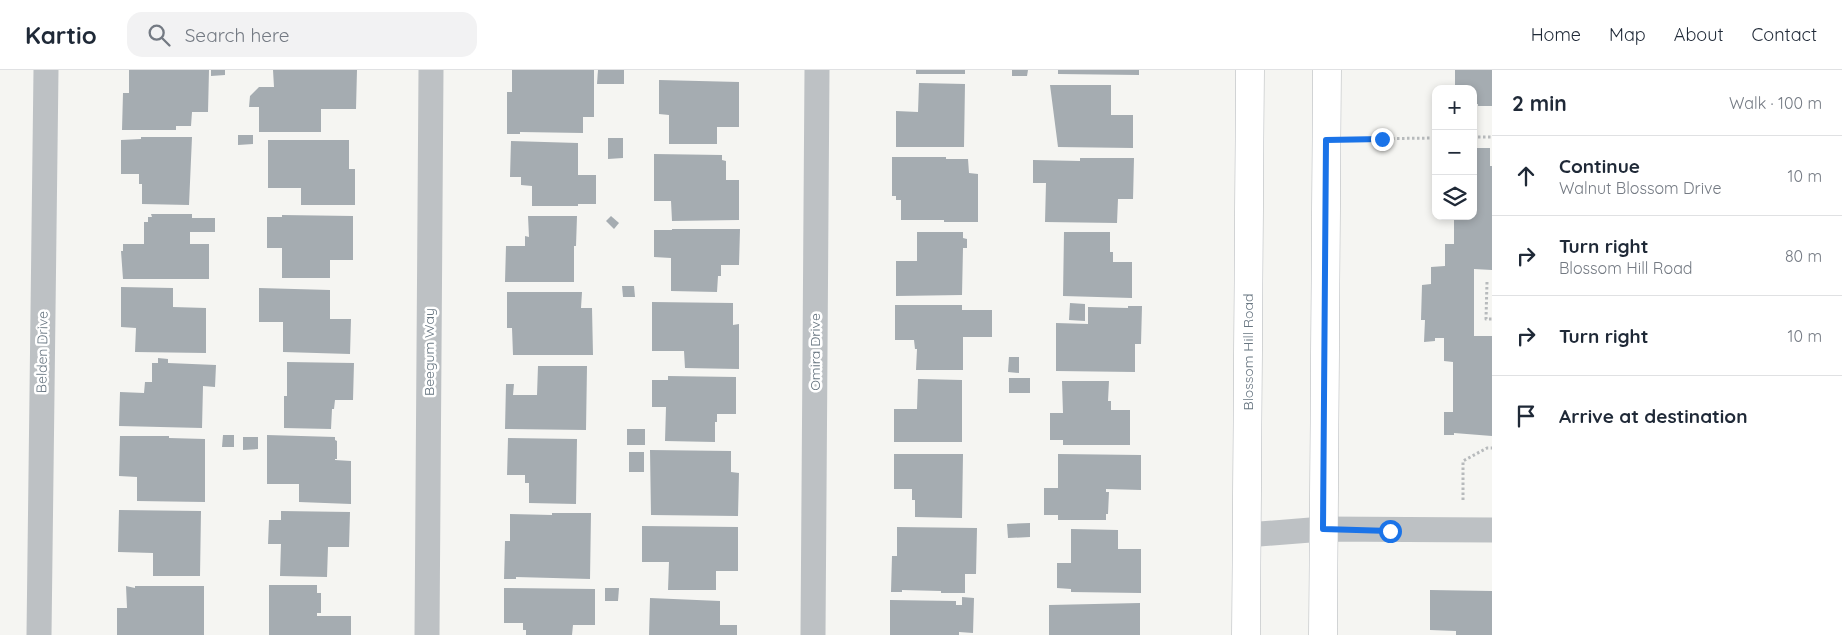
<!DOCTYPE html>
<meta charset="utf-8">
<style>
:root{--surface:#fff;--page:#f2f2f3;--text:#1f2937;--muted:#747a83;--line:#e0e1e3}
body{margin:0;font-family:Quicksand,sans-serif;background:var(--page);color:var(--text)}
.controls{position:absolute;right:15px;top:15px;display:grid;overflow:hidden;border-radius:10px;box-shadow:0 2px 8px #0003}
.controls button{width:45px;height:45px;display:grid;place-items:center;padding:0;border:0;border-bottom:1px solid var(--line);background:var(--surface);color:var(--text);font:25px sans-serif}
.stop{position:absolute;width:15px;height:15px;margin:-11px;border:4px solid #1a73e8;border-radius:50%;background:#fff}
.stop.end{background:#1a73e8;border-color:#fff;box-shadow:0 1px 5px #0008}
.list{margin:0;padding:0;list-style:none}
h2{display:flex;justify-content:space-between;align-items:center;height:65px;margin:0;padding:0 20px;font-size:21px}
h2 small{font-size:16px;font-weight:400;color:var(--muted)}
.list li{display:grid;grid-template-columns:32px 1fr auto;gap:15px;align-items:center;box-sizing:border-box;height:80px;padding:0 20px;border-top:1px solid var(--line)}
.list b{display:block;font-size:19px;white-space:nowrap}
.list p{margin:0;font-size:16px;white-space:nowrap;color:var(--muted)}
.list em{font-size:16px;font-style:normal;color:var(--muted)}
.icon{flex:none;width:28px;height:28px;fill:none;stroke:currentColor;stroke-width:2;stroke-linecap:round;stroke-linejoin:round}
.map{position:relative;flex:none;width:1492px;height:565px;overflow:hidden}
header{display:flex;align-items:center;gap:30px;box-sizing:border-box;height:70px;padding:0 25px;background:var(--surface);border-bottom:1px solid var(--line)}
header strong{font-size:24px}
nav{display:flex;gap:28px;margin-inline-start:auto;font-size:18px}
.search{width:350px;height:45px;background:var(--page);display:flex;align-items:center;gap:12px;box-sizing:border-box;padding:0 18px;border-radius:15px;color:var(--muted);font-size:19px}
main{display:flex}
aside{flex:1;background:var(--surface)}
.map>svg:first-child{display:block}
</style>
<header>
<strong>Kartio</strong>
<div class="search"><svg class="icon" aria-label="search" viewBox="0 0 24 24"><circle cx="10" cy="10" r="6"/><path d="M15 15l6 6"/></svg>Search here</div>
<nav><a>Home</a><a>Map</a><a>About</a><a>Contact</a></nav>
</header>
<main>
<div class="map">
<svg width="1492" height="565" viewBox="0 0 1492 565">
<rect width="100%" height="100%" fill="#f5f5f2"/>
<g fill="#a5acb1">
<polygon points="129,0 209,0 208,42 192,42 191,56 176,56 176,60 122,60 123,23 129,23"/>
<polygon points="211,0 225,0 225,5 211,6"/>
<polygon points="273,0 357,0 356,39 321,39 321,62 259,62 259,37 249,37 250,26 259,17 274,17"/>
<polygon points="512,0 594,0 594,47 583,47 583,63 520,62 520,64 507,64 507,22 512,22"/>
<polygon points="598,0 624,0 624,14 597,14"/>
<rect x="916" y="0" width="49" height="4"/>
<polygon points="1012,0 1028,0 1027,6 1012,6"/>
<polygon points="1058,0 1139,0 1139,5 1058,4"/>
<polygon points="1455,0 1492,0 1492,36 1478,36 1478,34 1473,34 1473,19 1447,19 1447,15 1455,15"/>
<polygon points="659,10 739,12 739,57 717,57 717,74 669,74 669,45 659,44"/>
<polygon points="919,13 965,14 964,77 896,77 896,41 918,42"/>
<polygon points="1050,15 1111,15 1111,45 1133,45 1133,78 1058,77"/>
<polygon points="238,65 253,65 253,74 238,75"/>
<polygon points="141,67 192,67 189,135 142,134 142,114 139,114 139,104 121,104 121,70 141,69"/>
<polygon points="608,68 623,68 623,88 608,89"/>
<polygon points="268,70 349,70 349,99 355,99 355,135 301,135 301,118 268,118"/>
<polygon points="511,71 578,73 578,105 596,105 596,134 578,134 578,136 532,136 532,116 521,115 521,107 510,107"/>
<polygon points="1473,78 1490,78 1490,96 1492,96 1492,200 1474,199 1474,266 1492,266 1492,366 1454,363 1454,365 1444,365 1444,342 1453,342 1453,292 1444,291 1444,268 1435,268 1435,271 1424,272 1425,250 1421,250 1422,215 1431,214 1431,197 1445,196 1445,174 1454,174 1454,146 1473,146"/>
<polygon points="654,84 722,85 722,90 726,91 726,110 739,110 739,150 672,151 671,131 654,131"/>
<polygon points="892,87 946,87 946,89 968,89 969,103 978,104 978,152 944,152 944,150 901,150 901,130 896,130 896,126 892,126"/>
<polygon points="1080,88 1134,88 1133,129 1118,129 1117,153 1045,152 1046,113 1033,113 1033,90 1080,91"/>
<polygon points="151,144 192,144 192,148 215,148 215,162 190,162 190,174 209,174 209,209 123,209 121,181 123,181 123,174 144,174 144,152 148,152 148,147 152,147"/>
<polygon points="282,145 353,146 353,190 330,190 330,208 282,208 282,178 267,178 267,147 282,147"/>
<polygon points="528,146 577,146 576,176 574,176 574,212 505,212 506,176 525,176 525,166 529,167"/>
<polygon points="611,146 619,153 614,159 606,151"/>
<polygon points="672,159 740,159 739,195 721,195 721,206 718,206 717,222 671,221 671,188 654,187 654,160 672,160"/>
<polygon points="917,162 963,162 963,168 967,169 967,178 963,178 962,225 896,226 896,191 917,191"/>
<polygon points="1064,162 1110,162 1110,182 1113,182 1113,192 1132,192 1132,228 1063,226"/>
<polygon points="622,216 634,216 635,227 623,227"/>
<polygon points="121,217 173,218 173,237 206,238 206,283 135,282 136,258 121,257"/>
<polygon points="259,218 330,220 330,249 351,249 350,284 283,282 283,252 259,252"/>
<polygon points="507,222 582,222 581,238 592,238 593,285 513,285 512,258 507,258"/>
<polygon points="652,232 733,233 733,255 739,254 739,299 685,298 684,281 652,281"/>
<polygon points="1070,233 1085,234 1085,251 1069,250"/>
<polygon points="895,235 962,235 962,240 992,240 992,267 963,267 963,300 916,300 917,279 915,279 914,270 895,270"/>
<polygon points="1128,236 1142,236 1141,274 1135,274 1135,302 1056,301 1056,253 1088,254 1088,237 1128,238"/>
<polygon points="1009,287 1019,287 1019,303 1008,302"/>
<polygon points="158,288 168,289 168,293 216,295 215,317 203,316 202,358 119,356 120,322 144,323 145,312 152,312 152,293 158,293"/>
<polygon points="287,292 354,293 353,330 335,330 334,339 332,339 331,359 284,358 284,326 287,326"/>
<polygon points="538,296 587,296 586,360 505,359 506,314 514,314 513,325 537,325"/>
<polygon points="668,306 736,307 736,344 717,344 717,352 715,352 715,372 665,371 666,337 652,337 652,310 668,310"/>
<rect x="1009" y="308" width="21" height="15"/>
<polygon points="918,309 962,310 962,372 894,372 894,339 917,339"/>
<polygon points="1062,311 1109,311 1108,331 1111,331 1111,340 1130,340 1130,375 1063,375 1063,370 1050,370 1050,343 1063,343"/>
<rect x="627" y="359" width="18" height="16"/>
<polygon points="223,365 234,365 234,377 222,377"/>
<polygon points="267,365 335,367 335,370 337,371 337,389 335,389 335,390 351,391 351,434 299,432 299,414 267,414"/>
<polygon points="120,366 169,366 169,368 205,369 205,432 137,431 137,407 119,406"/>
<polygon points="243,367 258,367 258,379 243,380"/>
<polygon points="508,368 577,369 576,434 529,433 529,413 525,413 525,405 507,405"/>
<polygon points="650,380 731,381 731,402 739,403 738,446 651,445"/>
<rect x="629" y="382" width="15" height="20"/>
<polygon points="894,384 963,384 962,448 915,447 915,430 912,430 912,419 894,419"/>
<polygon points="1058,384 1141,385 1141,420 1106,419 1106,422 1109,422 1108,444 1106,444 1106,450 1058,450 1058,445 1044,445 1044,418 1058,418"/>
<polygon points="119,440 201,441 200,506 153,506 153,483 118,482"/>
<polygon points="281,441 350,442 349,477 328,477 327,507 280,506 281,474 268,474 269,450 281,450"/>
<polygon points="552,443 591,443 590,509 516,507 516,509 504,509 505,471 510,471 510,444 552,445"/>
<polygon points="1030,453 1030,467 1008,468 1007,454"/>
<polygon points="642,456 738,457 738,501 716,501 716,520 668,520 669,492 642,492"/>
<polygon points="897,457 977,458 976,504 965,504 965,523 941,523 941,521 902,520 902,522 891,522 892,486 897,486"/>
<polygon points="1071,459 1118,460 1118,479 1141,479 1141,523 1071,522 1071,519 1057,518 1057,493 1071,493"/>
<polygon points="269,515 317,515 317,523 321,523 321,543 317,543 317,546 351,546 351,565 269,565"/>
<polygon points="126,516 135,518 135,516 204,516 204,565 117,565 117,538 127,538"/>
<polygon points="504,518 595,519 595,555 573,555 572,565 526,565 526,560 523,560 523,553 504,553"/>
<polygon points="605,518 619,518 618,531 605,531"/>
<polygon points="1430,520 1492,521 1492,565 1456,565 1456,561 1430,560"/>
<polygon points="962,527 974,528 973,563 959,562 959,565 890,565 890,530 956,531 956,535 962,535"/>
<polygon points="650,528 720,531 720,555 737,555 737,565 649,565"/>
<polygon points="1140,533 1140,565 1049,565 1049,535"/>
</g>
<g fill="none" stroke-linecap="round" stroke-linejoin="round">
<defs>
<g id="secondary">
<polyline points="1246,565 1250,0"/>
<polyline points="1323,565 1327,0"/>
</g>
</defs>
<use href="#secondary" stroke="#b2b6ba" stroke-width="29"/>
<g stroke="#b7babc" stroke-width="3" stroke-dasharray="2.5 2.5" stroke-linecap="butt">
<polyline points="1473,67 1492,67"/>
<polyline points="1357,69 1436,68"/>
<polyline points="1487,212 1486,249 1492,249"/>
<polyline points="1463,430 1463,391 1487,378 1492,378"/>
</g>
<g stroke="#bdc1c4" stroke-width="25">
<polyline points="1247,465 1323,459 1492,460"/>
<polyline points="39,565 46,0"/>
<polyline points="427,565 431,0"/>
<polyline points="813,565 817,0"/>
</g>
<use href="#secondary" stroke="#fff" stroke-width="28"/>
</g>
<g fill="none" stroke-linecap="round" stroke-linejoin="round">
<polyline stroke="#1a73e8" stroke-width="6" points="1382,69 1326,70 1323,459 1390,461"/>
</g>
<g text-anchor="middle" dominant-baseline="central" stroke-width="5" stroke-linejoin="round" paint-order="stroke">
<g font-size="14" fill="#677580" stroke="#fff">
<text transform="translate(42 282) rotate(-89)">Belden Drive</text>
<text transform="translate(429 282) rotate(-90)">Beegum Way</text>
<text transform="translate(815 282) rotate(-90)">Omira Drive</text>
<text transform="translate(1248 282) rotate(-90)">Blossom Hill Road</text>
</g>
</g>
</svg>
<div class="controls">
<button>+</button>
<button>−</button>
<button><svg class="icon" aria-label="layers" viewBox="0 0 24 24"><path d="M12 4l9 5-9 5-9-5zM3 14l9 5 9-5"/></svg></button>
</div>
<div class="stop" style="left:1390px;top:461px"></div>
<div class="stop end" style="left:1382px;top:69px"></div>
</div>
<aside>
<h2>2 min<small>Walk · 100 m</small></h2>
<ul class="list">
<li><svg class="icon" aria-label="ahead" viewBox="0 0 24 24"><path d="M12 20V5M6 11l6-6 6 6"/></svg><div><b>Continue</b><p>Walnut Blossom Drive</p></div><em>10 m</em></li>
<li><svg class="icon" aria-label="right" viewBox="0 0 24 24"><path d="M7 20v-9h11M14 6l5 5-5 5"/></svg><div><b>Turn right</b><p>Blossom Hill Road</p></div><em>80 m</em></li>
<li><svg class="icon" aria-label="right" viewBox="0 0 24 24"><path d="M7 20v-9h11M14 6l5 5-5 5"/></svg><div><b>Turn right</b></div><em>10 m</em></li>
<li><svg class="icon" aria-label="arrive" viewBox="0 0 24 24"><path d="M6 21V4h12l-3 4 3 4H6"/></svg><div><b>Arrive at destination</b></div></li>
</ul>
</aside>
</main>
